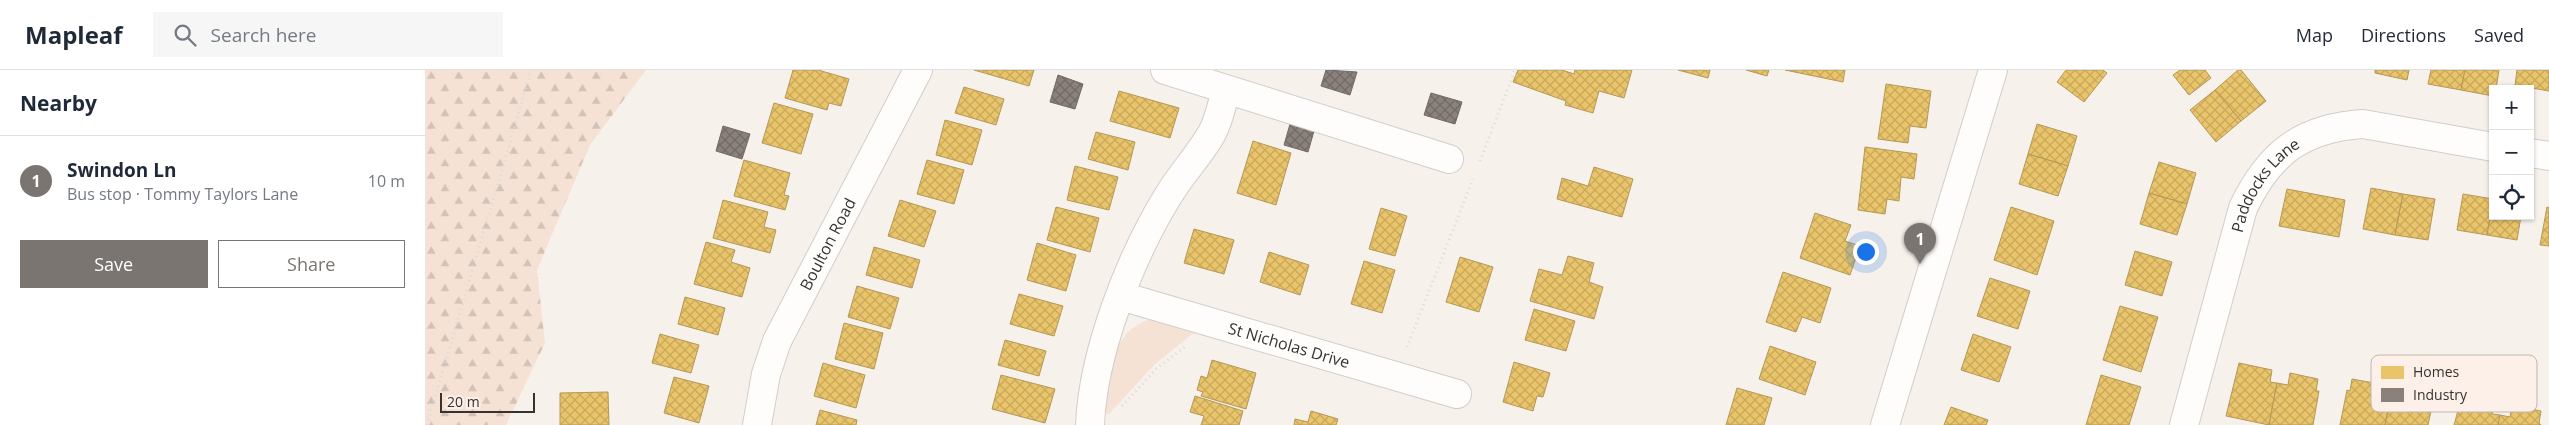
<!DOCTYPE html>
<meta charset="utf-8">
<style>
:root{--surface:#fff;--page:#f6f6f7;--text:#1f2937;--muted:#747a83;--line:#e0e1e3;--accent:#7a7571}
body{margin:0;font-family:"Open Sans",sans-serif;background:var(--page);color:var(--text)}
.controls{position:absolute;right:15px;top:15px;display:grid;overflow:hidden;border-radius:0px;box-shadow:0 1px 4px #0004}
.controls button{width:45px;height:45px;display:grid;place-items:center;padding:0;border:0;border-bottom:1px solid var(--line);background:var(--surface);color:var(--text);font:25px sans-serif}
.scale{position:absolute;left:15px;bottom:12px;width:95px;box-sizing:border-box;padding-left:5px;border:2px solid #37322f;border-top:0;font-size:14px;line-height:18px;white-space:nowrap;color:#37322f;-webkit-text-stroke:4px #fcf0e8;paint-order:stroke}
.you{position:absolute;left:1440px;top:181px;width:18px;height:18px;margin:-12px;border:4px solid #fff;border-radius:50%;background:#1a73e8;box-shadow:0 0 0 8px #1a73e833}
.badge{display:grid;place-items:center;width:32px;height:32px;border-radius:50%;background:var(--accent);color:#fff;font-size:16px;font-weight:700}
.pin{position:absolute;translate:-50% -41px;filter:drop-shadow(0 1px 2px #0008)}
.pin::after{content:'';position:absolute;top:26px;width:18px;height:15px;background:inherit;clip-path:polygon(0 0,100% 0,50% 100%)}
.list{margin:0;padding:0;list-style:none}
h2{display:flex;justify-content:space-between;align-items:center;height:65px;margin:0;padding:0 20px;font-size:21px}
h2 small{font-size:16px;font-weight:400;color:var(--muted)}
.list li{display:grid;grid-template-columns:32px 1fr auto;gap:15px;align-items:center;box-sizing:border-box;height:90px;padding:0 20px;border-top:1px solid var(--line)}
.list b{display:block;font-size:19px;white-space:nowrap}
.list p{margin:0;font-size:16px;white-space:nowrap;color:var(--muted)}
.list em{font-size:16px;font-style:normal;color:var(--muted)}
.actions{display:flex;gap:10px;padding:15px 20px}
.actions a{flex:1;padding:11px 0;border:1px solid var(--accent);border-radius:0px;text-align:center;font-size:18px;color:var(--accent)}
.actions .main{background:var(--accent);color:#fff}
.icon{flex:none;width:28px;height:28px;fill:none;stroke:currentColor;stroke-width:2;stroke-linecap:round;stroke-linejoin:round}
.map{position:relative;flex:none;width:2124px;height:355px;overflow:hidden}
header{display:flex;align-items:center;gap:30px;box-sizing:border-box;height:70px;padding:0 25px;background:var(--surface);border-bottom:1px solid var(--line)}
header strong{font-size:24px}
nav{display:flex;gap:28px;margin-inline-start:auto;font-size:18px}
.search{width:350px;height:45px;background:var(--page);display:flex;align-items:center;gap:12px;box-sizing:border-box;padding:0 18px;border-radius:0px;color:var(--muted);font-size:19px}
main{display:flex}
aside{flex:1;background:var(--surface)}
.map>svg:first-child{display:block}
</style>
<header>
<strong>Mapleaf</strong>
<div class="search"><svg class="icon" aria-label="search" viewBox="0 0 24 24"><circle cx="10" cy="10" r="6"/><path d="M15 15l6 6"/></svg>Search here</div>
<nav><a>Map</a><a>Directions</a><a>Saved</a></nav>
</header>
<main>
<aside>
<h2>Nearby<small></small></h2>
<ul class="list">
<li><span class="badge">1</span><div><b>Swindon Ln</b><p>Bus stop · Tommy Taylors Lane</p></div><em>10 m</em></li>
</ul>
<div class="actions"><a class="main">Save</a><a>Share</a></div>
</aside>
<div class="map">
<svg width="2124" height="355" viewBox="0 0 2124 355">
<defs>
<pattern id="forest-firs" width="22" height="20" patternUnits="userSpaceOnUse" patternTransform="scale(1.25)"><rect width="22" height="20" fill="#f5e2d5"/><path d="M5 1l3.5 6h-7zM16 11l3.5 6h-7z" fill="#d3c2b7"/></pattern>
<pattern id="homes-cross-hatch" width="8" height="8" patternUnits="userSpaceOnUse" patternTransform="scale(1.25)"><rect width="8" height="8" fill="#e9c46a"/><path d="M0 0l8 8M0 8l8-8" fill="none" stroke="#c8a95c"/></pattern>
<pattern id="industry-cross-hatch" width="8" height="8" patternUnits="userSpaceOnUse" patternTransform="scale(1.25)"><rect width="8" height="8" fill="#8a817c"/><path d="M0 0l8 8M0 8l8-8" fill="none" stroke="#726a66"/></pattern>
</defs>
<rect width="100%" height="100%" fill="#f7f1ec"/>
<path fill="#f5e2d5" d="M727 249 772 260 729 295 683 345 676 335C684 302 688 258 727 249Z"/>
<polygon fill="url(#forest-firs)" points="0,0 221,0 165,75 112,200 120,273 81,355 0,355"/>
<g fill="url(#homes-cross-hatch)" stroke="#b49858">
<polygon points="368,0 393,0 424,9 416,36 404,33 402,40 360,28"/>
<polygon points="549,0 609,0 604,16"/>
<polygon points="1093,0 1137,0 1149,4 1150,0 1207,0 1199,28 1174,21 1168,43 1140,35 1141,31 1088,12"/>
<polygon points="1253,0 1285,0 1283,8"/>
<polygon points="1321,0 1344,0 1342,6"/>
<polygon points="1360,0 1420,0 1418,12"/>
<polygon points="1641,0 1678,0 1682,3 1659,32 1632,12"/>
<polygon points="1755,0 1780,0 1786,8 1764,25 1748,5"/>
<polygon points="1813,0 1816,0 1841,31 1816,51 1790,20"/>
<polygon points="1950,0 1984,0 1982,10 1950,3"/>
<polygon points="2006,0 2040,0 2036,20 2003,14"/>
<polygon points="2040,0 2074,0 2071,19 2068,19 2068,26 2036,20"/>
<polygon points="2092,0 2124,0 2124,21 2090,15"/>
<polygon points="1461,14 1506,21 1501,58 1485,56 1483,73 1453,69"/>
<polygon points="539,17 579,29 571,55 530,43"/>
<polygon points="1790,20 1816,51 1791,72 1765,40"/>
<polygon points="694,21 754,38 745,68 685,51"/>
<polygon points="349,33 388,44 376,84 337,73"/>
<polygon points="520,50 557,60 547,95 511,85"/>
<polygon points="1612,54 1652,66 1643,96 1603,84"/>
<polygon points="671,62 710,72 703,100 663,89"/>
<polygon points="828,71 866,83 851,135 812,123"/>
<polygon points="1440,77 1492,84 1489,109 1476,107 1474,131 1462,129 1460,144 1433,140"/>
<polygon points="1603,84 1643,96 1633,126 1594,114"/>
<polygon points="319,90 365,103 359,125 364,126 360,140 309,126"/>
<polygon points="502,90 539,100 529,134 492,124"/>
<polygon points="1734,92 1771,103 1762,134 1724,123"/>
<polygon points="650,96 693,107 684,140 642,130"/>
<polygon points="1169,97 1208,109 1197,147 1132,129 1137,108 1163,116"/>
<polygon points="1946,118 1978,124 1970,165 1938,159"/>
<polygon points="1862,119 1920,130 1914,167 1854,156"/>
<polygon points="1724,123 1762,134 1752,165 1715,154"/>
<polygon points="1978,124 2010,129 2003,170 1970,165"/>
<polygon points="2038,124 2068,129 2062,165 2032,160"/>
<polygon points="298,130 343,142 339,157 351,160 345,183 288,168"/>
<polygon points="475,130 511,141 499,177 463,166"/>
<polygon points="2068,132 2068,146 2096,146 2092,170 2062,165"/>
<polygon points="631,137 674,148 665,182 622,170"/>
<polygon points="1586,137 1629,151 1612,205 1569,190"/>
<polygon points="2122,137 2124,138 2124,176 2115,175"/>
<polygon points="956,138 982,146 970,186 944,179"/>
<polygon points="1390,143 1426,155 1420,171 1435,176 1425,205 1375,188"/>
<polygon points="769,159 809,170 799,204 759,193"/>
<polygon points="281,172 310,180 306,192 325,198 317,227 269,214"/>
<polygon points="612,173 651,185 641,221 602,210"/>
<polygon points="449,177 495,190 487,218 441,205"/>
<polygon points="1710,181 1747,192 1737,226 1700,215"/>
<polygon points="844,182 884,195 875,225 835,212"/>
<polygon points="1143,186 1169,193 1164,212 1178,217 1169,249 1105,231 1114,199 1137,205"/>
<polygon points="1035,187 1068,197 1054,242 1021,232"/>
<polygon points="939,191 970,200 957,243 926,234"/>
<polygon points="1358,202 1406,218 1395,253 1377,247 1371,262 1341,252"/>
<polygon points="1565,208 1605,221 1593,259 1552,246"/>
<polygon points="432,216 474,228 465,259 423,247"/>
<polygon points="594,224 638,236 629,266 585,254"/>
<polygon points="260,227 300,238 293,265 253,254"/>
<polygon points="1695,236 1733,247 1716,302 1678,290"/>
<polygon points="1109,239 1150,251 1141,281 1100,270"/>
<polygon points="419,253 458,263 449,299 410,289"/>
<polygon points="235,264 274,275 266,303 227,293"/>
<polygon points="1548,264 1586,277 1574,312 1536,300"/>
<polygon points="580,270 621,281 614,306 573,295"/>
<polygon points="1345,276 1391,292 1380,325 1334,309"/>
<polygon points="787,290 831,303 821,339 776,326 778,322 772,320 776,306 782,308"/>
<polygon points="1089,292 1125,303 1118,327 1112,326 1108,341 1078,332"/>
<polygon points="398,293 440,305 431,338 389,326"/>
<polygon points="1814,293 1847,300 1845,312 1852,313 1844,355 1801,346"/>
<polygon points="1865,303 1893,309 1891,321 1894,321 1888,355 1844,355 1852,313 1863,315"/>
<polygon points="576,305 630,319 620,353 567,339"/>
<polygon points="1676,305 1716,317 1704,355 1661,355"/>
<polygon points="249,307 284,316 274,353 239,343"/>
<polygon points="1927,309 1960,315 1957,327 1965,329 1960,355 1915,355 1922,320 1925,321"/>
<polygon points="1312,318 1347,328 1339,355 1301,355"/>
<polygon points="1977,319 2006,324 2004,336 2007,336 2003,355 1960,355 1965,329 1975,331"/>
<polygon points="183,322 184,355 135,355 135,323"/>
<polygon points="770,326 818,341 814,355 776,355 779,346 765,342"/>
<polygon points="2037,326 2070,332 2067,344 2075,345 2073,355 2029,355"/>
<polygon points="2087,335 2116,341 2114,353 2116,355 2073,355 2075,345 2085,347"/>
<polygon points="1526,337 1563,350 1561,355 1519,355"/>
<polygon points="395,340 432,350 431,355 391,355"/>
<polygon points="886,341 913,349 911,355 869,355 870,349 883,352"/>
</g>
<g fill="url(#industry-cross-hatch)" stroke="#716965">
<polygon points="901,0 932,2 925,25 896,16"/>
<polygon points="633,5 658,14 650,39 625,32"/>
<polygon points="1006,23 1037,32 1030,54 999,45"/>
<polygon points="865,54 889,61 883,82 859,75"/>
<polygon points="298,56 325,64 317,89 291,81"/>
</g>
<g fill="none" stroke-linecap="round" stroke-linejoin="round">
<defs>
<g id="minor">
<polyline points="740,0 1024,89"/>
<polyline points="2105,83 2124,86"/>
<path id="s1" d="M696 226 1032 324"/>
<path id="s2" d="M332 355 341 304 352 271 493 0"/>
<path d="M665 355C668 282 705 188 743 126 756 104 774 86 787 63 794 50 797 34 801 20"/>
<path id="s3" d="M1759 355 1818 138C1844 83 1877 58 1938 54L2068 77"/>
</g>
<polyline id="tertiary" points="1460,355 1568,0"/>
</defs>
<use href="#minor" stroke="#d2cdca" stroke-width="30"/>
<use href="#tertiary" stroke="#d2cdca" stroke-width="30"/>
<g stroke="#dcdad8" stroke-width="3" stroke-dasharray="1 4" stroke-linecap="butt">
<polyline points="1055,91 1090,0"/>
<polyline points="982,277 1048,109"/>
<polyline points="697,336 731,299 760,277"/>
<polyline points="2,355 106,0"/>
</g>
<use href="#minor" stroke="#fefdfc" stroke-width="28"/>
<use href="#tertiary" stroke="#fefdfc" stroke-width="28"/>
</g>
<g text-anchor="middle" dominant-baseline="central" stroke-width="5" stroke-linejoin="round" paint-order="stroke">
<g font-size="16" fill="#37322f" stroke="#fcf0e8">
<text stroke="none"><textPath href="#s3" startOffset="256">Paddocks Lane</textPath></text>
<text stroke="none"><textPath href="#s2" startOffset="196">Boulton Road</textPath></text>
<text stroke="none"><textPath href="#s1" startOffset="175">St Nicholas Drive</textPath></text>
</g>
</g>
<rect x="1946" y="285" width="166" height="57" rx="8" fill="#fcf0e8" stroke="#c1b7b0" stroke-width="1"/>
<rect x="1956" y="296" width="23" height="13" fill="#e9c46a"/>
<rect x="1956" y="318" width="23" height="14" fill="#8a817c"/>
<g font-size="14" fill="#37322f">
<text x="1988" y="307">Homes</text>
<text x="1988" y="330">Industry</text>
</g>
</svg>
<div class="controls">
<button>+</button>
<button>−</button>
<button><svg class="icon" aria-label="locate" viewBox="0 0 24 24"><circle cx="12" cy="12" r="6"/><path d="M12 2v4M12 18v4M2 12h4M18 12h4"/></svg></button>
</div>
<div class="scale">20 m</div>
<div class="you"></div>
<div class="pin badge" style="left:1495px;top:194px">1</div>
</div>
</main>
